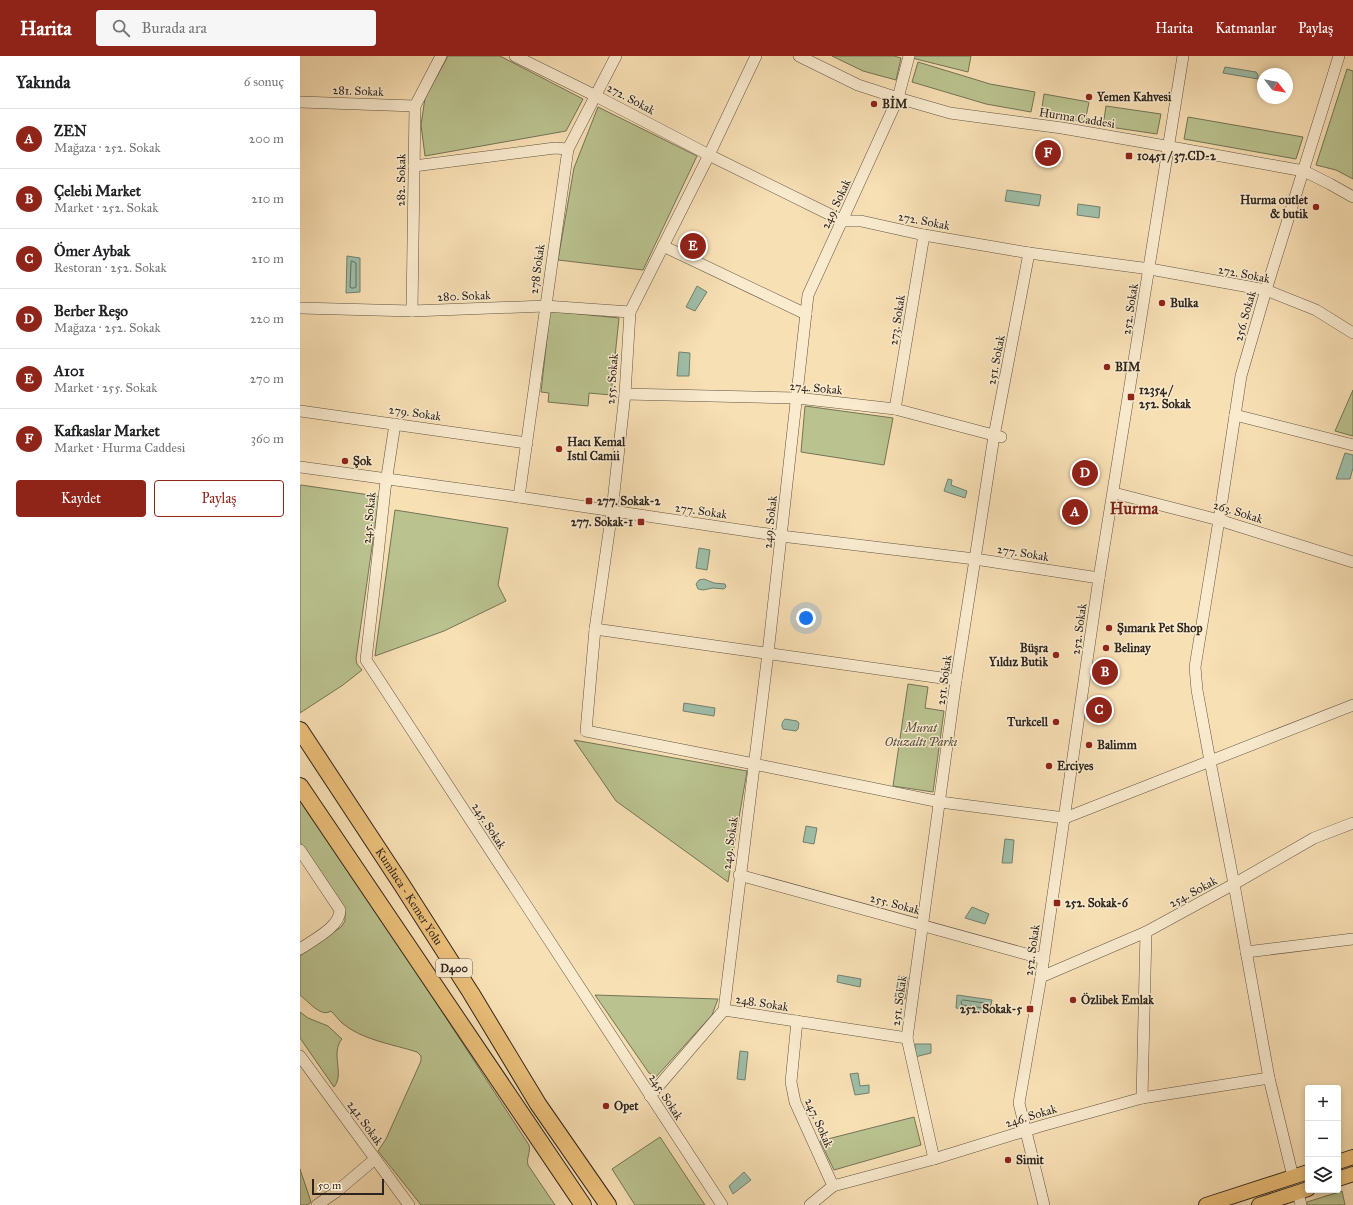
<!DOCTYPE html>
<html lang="tr">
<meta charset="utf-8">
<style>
:root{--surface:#fff;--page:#f6f6f6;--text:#202124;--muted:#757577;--line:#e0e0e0;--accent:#8f2418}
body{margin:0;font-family:"IM FELL Great Primer",serif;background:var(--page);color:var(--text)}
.controls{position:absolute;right:12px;bottom:12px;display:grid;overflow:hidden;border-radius:4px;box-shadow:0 2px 6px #0003}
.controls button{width:36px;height:36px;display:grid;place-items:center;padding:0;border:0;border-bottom:1px solid var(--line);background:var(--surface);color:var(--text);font:20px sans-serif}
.compass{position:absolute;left:957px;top:12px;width:36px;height:36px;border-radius:50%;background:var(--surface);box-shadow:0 2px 6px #0003;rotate:121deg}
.scale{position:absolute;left:12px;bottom:10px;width:72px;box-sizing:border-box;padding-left:4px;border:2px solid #2e241c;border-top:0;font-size:11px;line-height:14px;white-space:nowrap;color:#2e241c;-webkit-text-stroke:3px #faebcf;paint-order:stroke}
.you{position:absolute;left:506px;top:562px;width:14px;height:14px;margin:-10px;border:3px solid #fff;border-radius:50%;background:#1a73e8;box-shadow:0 0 0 6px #1a73e833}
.badge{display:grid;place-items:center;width:26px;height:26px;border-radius:50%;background:var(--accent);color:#fff;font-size:13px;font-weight:700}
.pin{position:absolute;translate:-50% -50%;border:2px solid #fff;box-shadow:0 1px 4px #0006}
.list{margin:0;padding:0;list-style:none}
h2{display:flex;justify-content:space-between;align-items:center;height:52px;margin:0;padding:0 16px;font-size:17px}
h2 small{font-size:13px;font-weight:400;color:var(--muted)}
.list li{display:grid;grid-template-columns:26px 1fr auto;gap:12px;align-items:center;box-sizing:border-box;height:60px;padding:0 16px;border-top:1px solid var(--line)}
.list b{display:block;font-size:15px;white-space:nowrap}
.list p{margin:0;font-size:13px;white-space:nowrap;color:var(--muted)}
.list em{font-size:13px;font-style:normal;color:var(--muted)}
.actions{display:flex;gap:8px;padding:12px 16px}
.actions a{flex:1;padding:9px 0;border:1px solid var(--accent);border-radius:4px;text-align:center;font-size:14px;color:var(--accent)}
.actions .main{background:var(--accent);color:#fff}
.icon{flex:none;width:22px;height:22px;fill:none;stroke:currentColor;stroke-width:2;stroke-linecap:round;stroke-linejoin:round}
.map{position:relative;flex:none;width:1053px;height:1149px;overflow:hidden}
header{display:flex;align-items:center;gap:24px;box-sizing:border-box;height:56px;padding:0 20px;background:var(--accent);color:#fff}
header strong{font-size:19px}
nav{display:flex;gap:22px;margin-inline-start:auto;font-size:14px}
.search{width:280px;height:36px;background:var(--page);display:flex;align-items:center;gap:10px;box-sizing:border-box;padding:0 14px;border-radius:4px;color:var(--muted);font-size:15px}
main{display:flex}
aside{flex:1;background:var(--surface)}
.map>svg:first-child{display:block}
</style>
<header>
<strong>Harita</strong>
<div class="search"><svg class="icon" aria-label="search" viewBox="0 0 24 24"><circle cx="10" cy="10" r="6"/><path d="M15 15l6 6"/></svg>Burada ara</div>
<nav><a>Harita</a><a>Katmanlar</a><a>Paylaş</a></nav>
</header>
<main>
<aside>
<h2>Yakında<small>6 sonuç</small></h2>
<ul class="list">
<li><span class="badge">A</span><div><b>ZEN</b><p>Mağaza · 252. Sokak</p></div><em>200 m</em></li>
<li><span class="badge">B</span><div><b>Çelebi Market</b><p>Market · 252. Sokak</p></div><em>210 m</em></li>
<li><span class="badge">C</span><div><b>Ömer Aybak</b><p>Restoran · 252. Sokak</p></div><em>210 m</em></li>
<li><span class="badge">D</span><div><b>Berber Reşo</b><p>Mağaza · 252. Sokak</p></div><em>220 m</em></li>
<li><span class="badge">E</span><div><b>A101</b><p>Market · 255. Sokak</p></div><em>270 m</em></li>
<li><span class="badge">F</span><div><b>Kafkaslar Market</b><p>Market · Hurma Caddesi</p></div><em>360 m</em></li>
</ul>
<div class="actions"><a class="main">Kaydet</a><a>Paylaş</a></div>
</aside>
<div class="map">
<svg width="1053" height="1149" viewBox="0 0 1053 1149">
<rect width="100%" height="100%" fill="#f8e0b5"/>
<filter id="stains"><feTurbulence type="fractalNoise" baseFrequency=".005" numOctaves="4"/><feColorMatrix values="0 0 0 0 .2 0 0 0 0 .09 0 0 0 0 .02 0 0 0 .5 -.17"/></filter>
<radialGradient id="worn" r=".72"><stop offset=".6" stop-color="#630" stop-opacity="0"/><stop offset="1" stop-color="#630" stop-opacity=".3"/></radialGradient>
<g fill="#bac390" stroke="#747456">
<polygon points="148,0 200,0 283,43 266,75 125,100 121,69 125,42"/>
<polygon points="532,0 594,0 601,2 596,24 563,15"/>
<polygon points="613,0 671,0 668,16 612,2"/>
<polygon points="618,6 690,28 735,36 731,56 686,48 612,26"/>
<polygon points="1047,13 1053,15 1053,123 1036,114 1016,109"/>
<polygon points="744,38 789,46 785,66 741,58"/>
<polygon points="806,50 861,58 857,78 803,70"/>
<polygon points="298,51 397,100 343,214 258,204 274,112"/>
<polygon points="888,61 1003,81 996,103 884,83"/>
<polygon points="250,255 319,262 311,339 289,337 288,350 248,346 249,337 241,336"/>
<polygon points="1053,334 1053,380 1035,375"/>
<polygon points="505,350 593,362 584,409 501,396"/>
<polygon points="1,429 77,440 79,442 56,603 57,608 62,614 43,629 0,657 0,430"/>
<polygon points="95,454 208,472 198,529 206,545 144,575 75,600"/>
<polygon points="608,628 628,631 625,652 644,655 633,736 593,730"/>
<polygon points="274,684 447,715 428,826 316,745"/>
<path d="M0 745 92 879 229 1089C231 1096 226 1102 228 1109L255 1149H121L78 1095 86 1083 121 1005V1000L117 996C92 988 62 984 42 967 38 963 35 959 31 955 21 962 8 945 0 939V900L41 871 45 865V855L0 786Z"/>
<polygon points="295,939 418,943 412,959 356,1021 349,1017"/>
<path d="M0 956 8 962 28 970 42 983C30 997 45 1018 34 1031L0 982Z"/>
<polygon points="614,1061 621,1089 534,1114 520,1085"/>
<polygon points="360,1081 405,1149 335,1149 312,1113"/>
<polygon points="0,1113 11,1146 7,1149 0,1149"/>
<polygon points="1042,1135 1045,1149 1007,1149 1007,1146"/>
</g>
<g fill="#9fbea8" stroke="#728070">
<polygon points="925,11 956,16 958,19 958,23 923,17"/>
<polygon points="707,134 741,139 739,150 705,145"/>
<polygon points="778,148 800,151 799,162 777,159"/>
<polygon points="47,200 60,202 60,236 46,237"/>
<polygon points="397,230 407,236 395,255 386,251"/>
<polygon points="379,296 390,297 389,320 377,320"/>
<polygon points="1045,397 1053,399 1053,412 1050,423 1036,423"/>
<polygon points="648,423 652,424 651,429 667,435 665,442 644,435"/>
<polygon points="399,492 410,494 407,514 396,512"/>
<polygon points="404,523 414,527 425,528 426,531 424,533 413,532 403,534 398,533 396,528 399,524"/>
<polygon points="384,647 415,652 414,660 383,655"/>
<path d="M485 663 497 665 499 667 498 673 496 675 483 673C481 669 482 666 485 663Z"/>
<polygon points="506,770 517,772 514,788 503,786"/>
<polygon points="705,783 714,784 712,807 702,807"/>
<polygon points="672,851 689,858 685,868 665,862"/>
<polygon points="538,919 561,923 560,931 537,926"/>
<polygon points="599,920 608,921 605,943 595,941"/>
<polygon points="657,939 692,944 689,957 656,952"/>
<polygon points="615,988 631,988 631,997 615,1001"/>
<polygon points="440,995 448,996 445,1024 437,1023"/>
<polygon points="558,1017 560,1030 569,1029 569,1037 555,1039 550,1018"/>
<polygon points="444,1116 451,1124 433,1138 429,1130"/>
</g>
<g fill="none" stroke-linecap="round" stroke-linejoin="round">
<g stroke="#667162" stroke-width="1">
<polygon points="52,205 56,207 56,231 54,232 51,232 50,231 51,207"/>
<polygon points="663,944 685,947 686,951 684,952 662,949 661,946"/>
</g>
<defs>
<g id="minor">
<polyline points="215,0 296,40 409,99 543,165 561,165 624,179 729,197 850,213 966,234 1016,254 1053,277"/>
<polyline points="456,0 409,99 330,256 325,338 312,455 295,573 286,675 454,708 640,746 765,762 1053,649"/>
<polyline points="499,0 558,29 598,42 650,57 762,72 860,89 1004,115 1030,128 1053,141"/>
<polyline points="0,46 115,50"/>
<polyline points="114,110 255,92 268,93"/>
<polyline points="363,190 506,258"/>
<polyline points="0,252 112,255 245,250 330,256"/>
<polyline points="112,255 115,50 141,0"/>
<polyline points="325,338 497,342 595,353 701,381"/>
<polyline points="595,353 624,179"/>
<polyline points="0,355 227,387"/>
<polyline points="935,359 1053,389"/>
<polyline points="95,368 85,433 76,517 66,604 422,1149"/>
<polyline points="0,411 219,441 481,480 675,503 799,522"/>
<polyline points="814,437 919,464 1053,506"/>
<polyline points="219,441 268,93 316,0"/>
<polyline points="295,573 656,624"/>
<path d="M0 794 40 854C40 871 13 884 0 893"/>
<polyline points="439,819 744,903"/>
<polyline points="946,896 1053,883"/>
<polyline points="741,921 846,876 934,828 1014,782 1053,767"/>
<polyline points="424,954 468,597 508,239 598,42 609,0"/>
<polyline points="497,965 491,1026 495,1046 533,1130"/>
<polyline points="0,1000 109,1149"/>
<polyline points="350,1040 424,954 607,982"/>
<polyline points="842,1042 846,876"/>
<polyline points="634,1103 607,982 656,624 675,503 694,380 729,197"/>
<polyline points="993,1121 969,1022 934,828 910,705 897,634 895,611 919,464 941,320 966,234 1039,0"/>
<polyline points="998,1136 1001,1149"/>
<polyline points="17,1149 36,1136 75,1103"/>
<polyline points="510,1149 533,1130 634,1103 741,1070 842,1042 969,1022"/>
<polyline points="744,1149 719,1047 741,921 799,522 883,0"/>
</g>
<g id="major">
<polyline points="1038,1106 1053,1101"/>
<polyline points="1038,1123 1053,1118"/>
<polyline points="906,1149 1008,1116"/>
<polyline points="959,1149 1008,1133"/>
</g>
<g id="highway">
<path id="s1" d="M0 674 102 829 171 937 238 1048 308 1149"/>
<polyline points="0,730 283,1149"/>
</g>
</defs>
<use href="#minor" stroke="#605342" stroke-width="12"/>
<use href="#major" stroke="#2e241c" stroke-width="16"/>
<use href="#highway" stroke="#2e241c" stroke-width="18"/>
<use href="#minor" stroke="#faebcf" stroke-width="11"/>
<use href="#major" stroke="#ecc07a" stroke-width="14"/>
<use href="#highway" stroke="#ecc07a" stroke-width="16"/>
</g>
<g fill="#8f2418" stroke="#faebcf" stroke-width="1.5">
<circle cx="789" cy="41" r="4"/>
<circle cx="574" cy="48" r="4"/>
<rect x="825" y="96" width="8" height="8" rx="2"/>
<circle cx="1016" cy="151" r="4"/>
<circle cx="862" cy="247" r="4"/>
<circle cx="807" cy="311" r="4"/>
<rect x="827" y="337" width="8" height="8" rx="2"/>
<circle cx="259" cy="393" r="4"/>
<circle cx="45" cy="405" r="4"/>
<rect x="285" y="441" width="8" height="8" rx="2"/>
<rect x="337" y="462" width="8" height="8" rx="2"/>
<circle cx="809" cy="572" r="4"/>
<circle cx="806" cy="592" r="4"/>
<circle cx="756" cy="599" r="4"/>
<circle cx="756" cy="666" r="4"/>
<circle cx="789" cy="689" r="4"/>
<circle cx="749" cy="710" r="4"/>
<rect x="753" y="843" width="8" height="8" rx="2"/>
<circle cx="773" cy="944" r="4"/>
<rect x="726" y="949" width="8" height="8" rx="2"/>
<circle cx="306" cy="1050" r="4"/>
<circle cx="708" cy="1104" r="4"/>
</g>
<g text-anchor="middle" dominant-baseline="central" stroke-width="3" stroke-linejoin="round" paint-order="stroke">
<rect fill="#faebcf" stroke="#6b6052" stroke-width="1" x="136" y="903" width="36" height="18" rx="3"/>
<g font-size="11" font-weight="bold" fill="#2e241c">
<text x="154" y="912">D400</text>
</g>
<g font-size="12" fill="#2e241c" stroke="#faebcf">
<text transform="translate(58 35) rotate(2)">281. Sokak</text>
<text transform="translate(331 43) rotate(28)">272. Sokak</text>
<text transform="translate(777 62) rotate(9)">Hurma Caddesi</text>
<text transform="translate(101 124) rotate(-89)">282. Sokak</text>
<text transform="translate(536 148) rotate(-65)">249. Sokak</text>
<text transform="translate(624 165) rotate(11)">272. Sokak</text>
<text transform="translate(237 213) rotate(-82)">278 Sokak</text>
<text transform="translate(944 218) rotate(11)">272. Sokak</text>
<text transform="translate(164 240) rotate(-2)">280. Sokak</text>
<text transform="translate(830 253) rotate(-81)">252. Sokak</text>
<text transform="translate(945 260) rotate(-74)">256. Sokak</text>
<text transform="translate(597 264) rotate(-81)">273. Sokak</text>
<text transform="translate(696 304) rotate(-79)">251. Sokak</text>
<text transform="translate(312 323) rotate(-86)">255. Sokak</text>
<text transform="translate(516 332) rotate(5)">274. Sokak</text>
<text transform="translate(115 357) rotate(8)">279. Sokak</text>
<text transform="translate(401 455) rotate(8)">277. Sokak</text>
<text transform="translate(938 456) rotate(17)">263. Sokak</text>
<text transform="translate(69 462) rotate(-84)">245. Sokak</text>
<text transform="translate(470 466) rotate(-84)">249. Sokak</text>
<text transform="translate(723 497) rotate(9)">277. Sokak</text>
<text transform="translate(779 573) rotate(-82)">252. Sokak</text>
<text transform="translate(644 624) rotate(-82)">251. Sokak</text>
<text transform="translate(189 770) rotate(57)">245. Sokak</text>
<text transform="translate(430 787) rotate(-82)">249. Sokak</text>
<text transform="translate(893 836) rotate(-28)">254. Sokak</text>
<text stroke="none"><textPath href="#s1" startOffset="199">Kumluca - Kemer Yolu</textPath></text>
<text transform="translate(595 848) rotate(15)">255. Sokak</text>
<text transform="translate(732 894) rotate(-82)">252. Sokak</text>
<text transform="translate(599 945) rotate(-82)">251. Sokak</text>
<text transform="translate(462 947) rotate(9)">248. Sokak</text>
<text transform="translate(366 1041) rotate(57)">245. Sokak</text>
<text transform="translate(731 1060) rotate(-17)">246. Sokak</text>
<text transform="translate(65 1067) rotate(54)">241. Sokak</text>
<text transform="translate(519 1067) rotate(66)">247. Sokak</text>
</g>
<g font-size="12" font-weight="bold" fill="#2e241c" stroke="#faebcf" text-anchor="start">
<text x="797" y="41">Yemen Kahvesi</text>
<text x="582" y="48">BİM</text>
<text x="837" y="100">10451 / 37.CD-2</text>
<text x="1008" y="144" text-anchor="end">Hurma outlet<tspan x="1008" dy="14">&amp; butik</tspan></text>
<text x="870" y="247">Bulka</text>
<text x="815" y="311">BIM</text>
<text x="839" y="334">12354 /<tspan x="839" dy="14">252. Sokak</tspan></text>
<text x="267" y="386">Hacı Kemal<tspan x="267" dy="14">Istıl Camii</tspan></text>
<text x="53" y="405">Şok</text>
<text x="297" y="445">277. Sokak-2</text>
<text x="333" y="466" text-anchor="end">277. Sokak-1</text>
<text x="817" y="572">Şımarık Pet Shop</text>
<text x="748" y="592" text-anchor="end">Büşra<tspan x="748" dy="14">Yıldız Butik</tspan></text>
<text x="814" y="592">Belinay</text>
<text x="748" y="666" text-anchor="end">Turkcell</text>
<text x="797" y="689">Balimm</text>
<text x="757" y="710">Erciyes</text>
<text x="765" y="847">252. Sokak-6</text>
<text x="781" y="944">Özlibek Emlak</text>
<text x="722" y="953" text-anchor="end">252. Sokak-5</text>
<text x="314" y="1050">Opet</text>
<text x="716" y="1104">Simit</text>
</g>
<g font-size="12" font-style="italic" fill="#514c39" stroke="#faebcf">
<text x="621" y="672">Murat<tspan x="621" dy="14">Otuzaltı Parkı</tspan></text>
</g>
<g font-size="16" font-weight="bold" fill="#7a1f14" stroke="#faebcf">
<text x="834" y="452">Hurma</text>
</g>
</g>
<rect width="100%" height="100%" filter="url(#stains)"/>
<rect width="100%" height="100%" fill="url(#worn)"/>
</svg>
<div class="controls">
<button>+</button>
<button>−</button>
<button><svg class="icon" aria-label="layers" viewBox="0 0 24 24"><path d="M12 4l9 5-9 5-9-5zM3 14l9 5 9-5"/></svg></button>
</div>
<svg class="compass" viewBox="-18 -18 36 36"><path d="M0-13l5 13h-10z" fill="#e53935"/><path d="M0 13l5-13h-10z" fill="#757577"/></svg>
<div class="scale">50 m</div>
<div class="you"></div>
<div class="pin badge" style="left:775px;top:456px">A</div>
<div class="pin badge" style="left:805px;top:616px">B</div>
<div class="pin badge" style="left:799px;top:654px">C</div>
<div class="pin badge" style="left:785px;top:417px">D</div>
<div class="pin badge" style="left:393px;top:190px">E</div>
<div class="pin badge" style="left:748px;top:97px">F</div>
</div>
</main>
